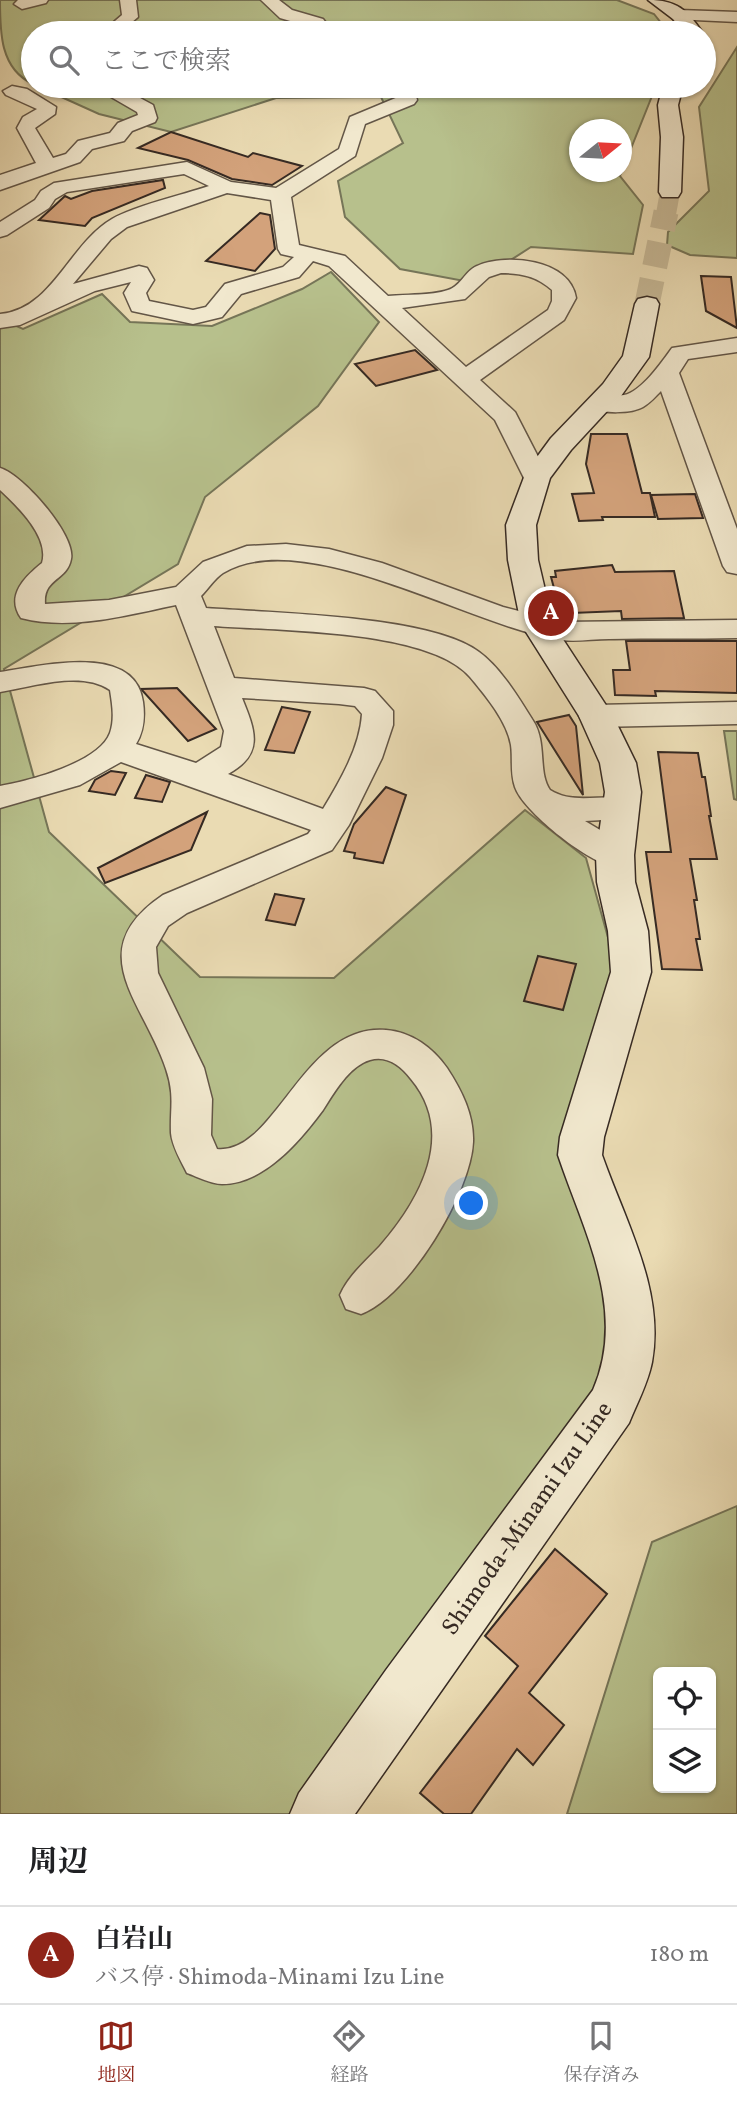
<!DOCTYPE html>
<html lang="ja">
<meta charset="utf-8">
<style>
:root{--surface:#fff;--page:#f6f6f6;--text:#202124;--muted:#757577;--line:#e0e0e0;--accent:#8f2418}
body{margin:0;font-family:Vollkorn,"Noto Serif JP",serif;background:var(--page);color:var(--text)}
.controls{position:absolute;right:21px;bottom:21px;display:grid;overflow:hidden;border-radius:10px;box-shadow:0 2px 5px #0004}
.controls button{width:63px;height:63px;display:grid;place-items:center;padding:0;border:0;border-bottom:2px solid var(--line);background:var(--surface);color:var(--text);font:35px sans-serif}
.compass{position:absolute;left:569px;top:119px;width:63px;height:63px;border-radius:50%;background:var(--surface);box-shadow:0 2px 5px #0004;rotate:72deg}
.you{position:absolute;left:472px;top:1204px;width:24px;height:24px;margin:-18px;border:5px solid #fff;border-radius:50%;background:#1a73e8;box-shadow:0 0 0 10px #1a73e833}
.badge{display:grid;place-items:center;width:46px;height:46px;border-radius:50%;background:var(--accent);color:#fff;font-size:23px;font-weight:700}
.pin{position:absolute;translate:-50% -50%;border:4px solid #fff;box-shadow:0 2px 7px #0006}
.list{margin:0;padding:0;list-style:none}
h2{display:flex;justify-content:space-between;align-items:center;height:91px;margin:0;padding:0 28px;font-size:30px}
h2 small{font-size:23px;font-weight:400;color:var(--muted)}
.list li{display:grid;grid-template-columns:46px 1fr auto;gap:21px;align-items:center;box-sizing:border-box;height:98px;padding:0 28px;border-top:2px solid var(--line)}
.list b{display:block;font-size:26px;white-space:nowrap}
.list p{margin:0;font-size:23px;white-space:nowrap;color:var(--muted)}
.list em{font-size:23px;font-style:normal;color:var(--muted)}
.icon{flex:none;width:38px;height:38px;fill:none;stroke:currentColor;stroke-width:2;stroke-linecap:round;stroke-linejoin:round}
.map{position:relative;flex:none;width:737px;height:1814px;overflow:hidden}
.search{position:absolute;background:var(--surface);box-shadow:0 2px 5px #0004;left:21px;right:21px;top:21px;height:77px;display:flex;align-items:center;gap:18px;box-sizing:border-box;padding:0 24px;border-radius:38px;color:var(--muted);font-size:26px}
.sheet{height:189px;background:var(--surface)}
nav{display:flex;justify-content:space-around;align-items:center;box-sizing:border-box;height:98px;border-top:2px solid var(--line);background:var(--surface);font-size:19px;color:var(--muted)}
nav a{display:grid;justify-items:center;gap:4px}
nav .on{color:var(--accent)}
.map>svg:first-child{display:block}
</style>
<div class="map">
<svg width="737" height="1814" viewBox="0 0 737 1814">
<rect width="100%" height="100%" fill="#eadbb3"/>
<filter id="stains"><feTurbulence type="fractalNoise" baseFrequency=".00286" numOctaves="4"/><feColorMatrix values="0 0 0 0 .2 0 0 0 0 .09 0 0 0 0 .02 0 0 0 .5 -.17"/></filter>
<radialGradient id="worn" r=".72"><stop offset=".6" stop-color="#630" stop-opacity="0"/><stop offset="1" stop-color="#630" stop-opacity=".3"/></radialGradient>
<g fill="#b7c08c" stroke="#767558" stroke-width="2" fill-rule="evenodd">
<path d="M0 0H617L654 14 669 33H33V84C0 69 0 32 0 0Z"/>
<polygon points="737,47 737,258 690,255 667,245 668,232 709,191 699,107"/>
<path d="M37 86H656L620 176 643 205 633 254 531 247 475 283 400 269 345 217 338 181 403 143 381 97 276 98 171 132 99 114ZM580 130H622V172H580Z"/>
<polygon points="331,272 379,322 318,406 205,497 178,564 4,669 49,832 200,977 334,978 525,810 586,858 625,999 580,1155 628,1361 315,1814 0,1814 0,319 23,329 102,294 130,322 212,326 302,289"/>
<polygon points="724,731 737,731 737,800 734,799"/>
<path d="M737 1506V1814H567L652 1542ZM658 1672H711V1788H658Z"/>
</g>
<g fill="#d3a27b" stroke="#362a23" stroke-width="2">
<polygon points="171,132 248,157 253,153 302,166 272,185 232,179 188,160 138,148"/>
<polygon points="163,180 165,188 92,218 85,226 39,220 65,196 71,199 92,191"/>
<polygon points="260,213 270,215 275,249 255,271 206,261"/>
<polygon points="701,276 731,277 737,328 706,311"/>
<polygon points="415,350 437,370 376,386 355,364"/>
<polygon points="591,434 627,434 642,493 650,493 655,517 602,517 603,520 579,521 572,494 594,493 586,464"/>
<polygon points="695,494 703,518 658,519 651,495"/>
<polygon points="612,565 615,572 674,571 684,618 622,619 621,611 572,613 571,610 560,610 551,577 556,577 555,571"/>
<polygon points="626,641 737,641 737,693 655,691 656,696 615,695 613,670 630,670"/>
<polygon points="177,688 216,729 188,741 141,689"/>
<polygon points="282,707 310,712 294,753 265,750"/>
<polygon points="569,715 576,726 583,795 537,722"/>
<polygon points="658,752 698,753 702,777 705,777 711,816 709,816 717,859 690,859 697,900 694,900 700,939 696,939 702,970 662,969 646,852 671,852"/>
<polygon points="111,771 126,773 115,795 89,791 95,780"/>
<polygon points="146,775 170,782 162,802 135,798"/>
<polygon points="386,787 406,795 383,863 354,858 355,853 344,851 354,824"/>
<polygon points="207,812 191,850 105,883 98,868"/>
<polygon points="275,894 304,899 295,925 266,920"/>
<polygon points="538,956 576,964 563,1010 524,1001"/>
<polygon points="555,1549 607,1594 529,1693 564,1725 533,1765 517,1749 471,1814 444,1814 420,1793 518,1666 485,1636"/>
</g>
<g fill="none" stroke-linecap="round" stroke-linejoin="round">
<polyline stroke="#c6b896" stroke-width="20" stroke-dasharray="20 10" stroke-linecap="butt" points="666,214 670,192"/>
<polyline stroke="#c6b896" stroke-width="25" stroke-dasharray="25 13" stroke-linecap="butt" points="647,304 666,212"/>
<defs>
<g id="minor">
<polygon points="48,0 46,3 22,9 14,4 18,0"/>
<polygon points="120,0 136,0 138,17 119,33 101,33 122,15"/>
<polygon points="261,0 279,0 292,10 323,19 330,28 326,33 309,33 311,27 280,18"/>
<polygon points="679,10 737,12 737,22 673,19 671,15 673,11"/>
<polygon points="12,86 27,89 56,107 55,114 35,128 53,158 66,154 78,141 110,133 118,123 138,115 137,112 99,90 96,86 118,86 153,105 157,118 155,122 132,131 124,141 92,149 80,162 0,190 0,175 36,163 17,128 23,117 37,109 6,95 3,91"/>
<path d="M395 86H413L417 100 414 104 365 124 355 156 291 197 299 245 345 256 388 296C407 294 430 296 448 290 461 286 465 271 477 266 506 253 570 259 576 298L564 320 480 380 515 412 549 478 545 484 536 486 527 484 495 420 329 266 313 261 299 277 241 294 222 317 193 324 132 311 124 293 131 282 95 291 20 325 0 328V314C52 310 69 244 112 219 134 206 182 195 209 186L184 174 67 192 55 199 49 208 7 235 0 237V222L35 200 41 191 54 183 187 162 231 182 276 188 339 149 350 117 398 97ZM227 193 271 200 278 249 281 254 294 257 283 267 225 284 206 307 193 310 149 301 146 293 154 280 147 268 139 266 73 284 111 239 127 227ZM501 273C520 273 537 276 552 290V301L548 310 466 367 402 308 465 299 489 277Z"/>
<path d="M737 338V352L688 359 679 373 737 529V574L727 572 723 566 661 391C656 396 650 403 643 407 631 414 604 413 590 409L587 404 590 399C602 396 613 397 624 395 641 392 662 362 672 348Z"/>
<path d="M0 468C22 474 76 535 71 559 67 581 43 578 45 604L109 600 176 587 203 562 247 546 286 544 329 549 382 563 503 607 562 622 737 620V638C694 639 652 638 609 639 593 639 577 642 561 640 472 627 304 524 223 573 215 578 208 589 201 596L206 608C270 613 431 615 479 652 501 668 518 697 532 719 548 742 537 771 550 790 575 806 605 792 633 800L637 808 633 816 621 819 585 821 627 846 632 855 627 864C622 865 617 867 612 866 586 861 523 811 515 787 510 773 513 758 511 745 507 721 485 695 470 677 429 629 276 631 214 626L234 678 364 688 375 691 393 711V725L382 758 349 825 332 850 187 913 168 926 156 947 158 973 204 1068 212 1099 211 1135 217 1149C276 1155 303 1023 386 1030 412 1032 433 1048 447 1068 462 1091 474 1115 473 1142 471 1192 408 1297 361 1314L346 1309 340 1295C349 1275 365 1262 380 1246 420 1200 457 1134 411 1079 401 1066 387 1055 370 1060 349 1066 334 1093 323 1110 300 1141 264 1184 222 1184 211 1184 198 1177 187 1173 181 1161 172 1146 171 1133 170 1108 175 1095 166 1069 144 1002 80 951 163 895L308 834 311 830 121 762 80 785 0 808V786C28 781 99 763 110 733 115 719 112 703 110 690 81 670 32 687 0 692V672C41 666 135 642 143 702 145 717 144 731 136 744L196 763 221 747 224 731 176 605C127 615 71 631 21 618 5 595 26 576 42 563 50 537 17 506 0 490ZM242 698 339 704 355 706 362 714C360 747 340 781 323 809L228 774C265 754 255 730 242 698Z"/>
</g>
<polygon id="tertiary" points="737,702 737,724 596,727 584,724 579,716 584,708 596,705"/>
<g id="secondary">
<path d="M648 0C677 0 687 10 703 33H684L673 19Z"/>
<polygon points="663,86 683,86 678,105 683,137 681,192 678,197 662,197 659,192 661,137 658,105"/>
<path d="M647 297 656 299 659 304 649 357 621 396 571 450 550 478 536 525 538 560 553 624 613 716 636 763 641 792 634 855 635 882 648 931 651 972 604 1137 602 1155C625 1221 665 1290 652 1362 648 1383 637 1403 629 1423L355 1814H290L299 1793 386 1670 593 1390C628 1310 583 1230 558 1155L560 1137 611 972 608 931 597 882 596 855 605 792 600 763 579 716 521 624 508 560 506 525 526 472 551 438 603 384 623 356 635 304 638 299Z"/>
</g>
</defs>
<use href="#minor" stroke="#635647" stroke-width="3"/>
<use href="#tertiary" stroke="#635647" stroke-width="3"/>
<use href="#secondary" stroke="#362a23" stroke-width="3"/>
<use href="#minor" fill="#f1e8ce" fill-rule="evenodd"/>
<use href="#tertiary" fill="#f1e8ce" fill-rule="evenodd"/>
<use href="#secondary" fill="#f1e8ce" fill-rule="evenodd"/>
</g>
<g text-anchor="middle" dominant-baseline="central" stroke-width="5" stroke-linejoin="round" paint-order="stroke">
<g font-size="24" fill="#362a23" stroke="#f1e8ce">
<text transform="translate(528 1519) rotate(-55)">Shimoda-Minami Izu Line</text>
</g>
</g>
<rect width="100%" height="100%" filter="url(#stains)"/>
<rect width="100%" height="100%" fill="url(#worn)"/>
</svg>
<div class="controls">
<button><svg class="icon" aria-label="locate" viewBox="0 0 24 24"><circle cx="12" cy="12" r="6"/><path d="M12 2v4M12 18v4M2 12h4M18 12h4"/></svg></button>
<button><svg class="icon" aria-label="layers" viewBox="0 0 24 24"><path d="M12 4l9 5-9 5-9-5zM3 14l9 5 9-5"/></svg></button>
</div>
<svg class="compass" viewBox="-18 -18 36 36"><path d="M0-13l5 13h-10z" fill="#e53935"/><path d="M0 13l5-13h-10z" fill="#757577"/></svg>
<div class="you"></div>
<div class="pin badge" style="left:551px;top:613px">A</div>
<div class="search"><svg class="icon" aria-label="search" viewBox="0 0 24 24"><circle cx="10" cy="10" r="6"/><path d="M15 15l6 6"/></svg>ここで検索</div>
</div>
<section class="sheet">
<h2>周辺<small></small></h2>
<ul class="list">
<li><span class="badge">A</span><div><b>白岩山</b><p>バス停 · Shimoda-Minami Izu Line</p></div><em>180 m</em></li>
</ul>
</section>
<nav>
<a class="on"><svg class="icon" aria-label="map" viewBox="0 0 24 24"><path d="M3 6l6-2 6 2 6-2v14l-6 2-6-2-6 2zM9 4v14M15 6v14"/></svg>地図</a>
<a><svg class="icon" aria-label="directions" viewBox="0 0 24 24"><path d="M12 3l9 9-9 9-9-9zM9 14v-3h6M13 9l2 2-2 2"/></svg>経路</a>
<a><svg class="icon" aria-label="saved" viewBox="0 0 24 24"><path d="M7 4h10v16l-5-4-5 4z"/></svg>保存済み</a>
</nav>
